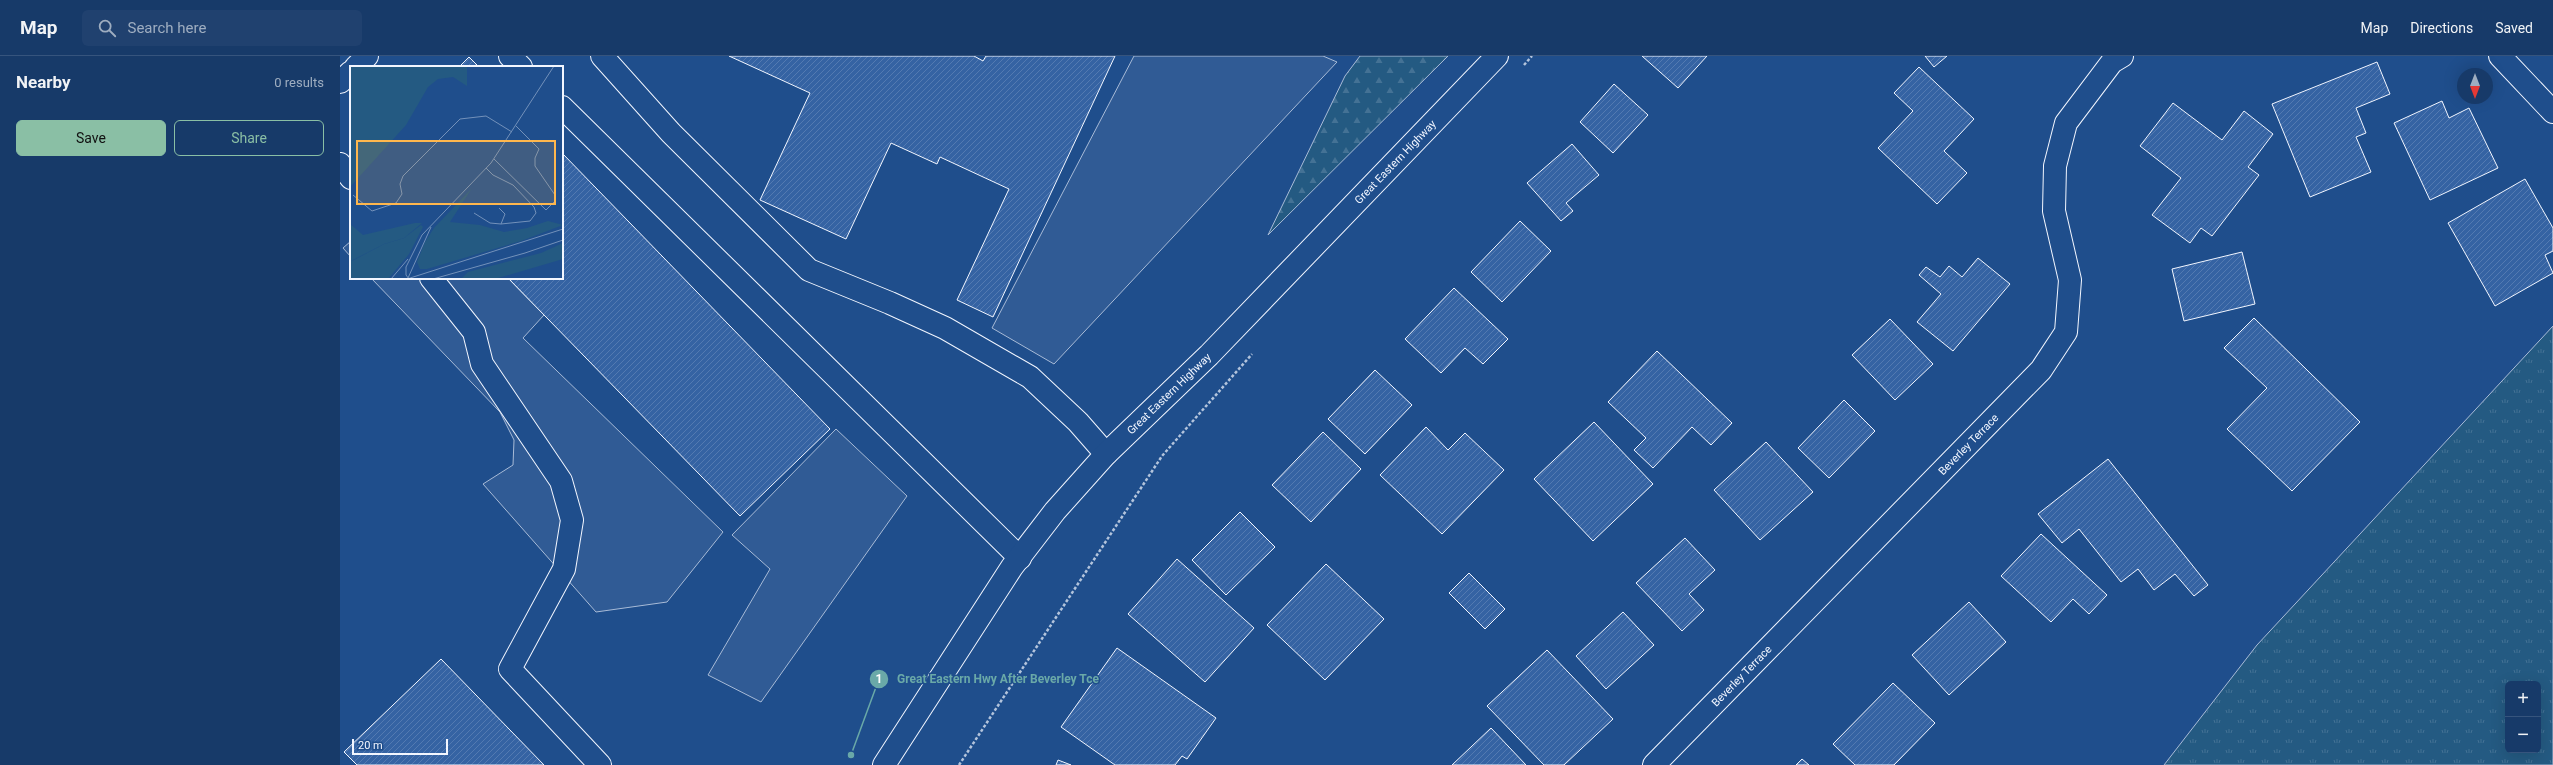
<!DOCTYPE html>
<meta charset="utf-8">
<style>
:root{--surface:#173a69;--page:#20416f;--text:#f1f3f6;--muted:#9eadc0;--line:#36547d;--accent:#8abfa5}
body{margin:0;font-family:Roboto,sans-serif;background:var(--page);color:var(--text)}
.controls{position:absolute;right:12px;bottom:12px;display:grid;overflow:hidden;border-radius:6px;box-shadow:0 4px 16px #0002}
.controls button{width:36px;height:36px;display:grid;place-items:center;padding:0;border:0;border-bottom:1px solid var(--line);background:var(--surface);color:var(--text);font:20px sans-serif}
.compass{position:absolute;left:2117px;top:12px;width:36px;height:36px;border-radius:50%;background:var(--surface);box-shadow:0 4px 16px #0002;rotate:180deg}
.scale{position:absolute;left:12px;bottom:10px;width:96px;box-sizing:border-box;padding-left:4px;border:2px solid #f2f6ff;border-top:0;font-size:11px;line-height:14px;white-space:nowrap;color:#f2f6ff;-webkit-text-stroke:3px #1f4e8c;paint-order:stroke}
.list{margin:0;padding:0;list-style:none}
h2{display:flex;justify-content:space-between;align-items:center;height:52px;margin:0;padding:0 16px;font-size:17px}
h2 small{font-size:13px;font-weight:400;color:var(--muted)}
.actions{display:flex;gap:8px;padding:12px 16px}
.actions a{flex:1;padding:9px 0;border:1px solid var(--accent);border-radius:6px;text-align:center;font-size:14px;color:var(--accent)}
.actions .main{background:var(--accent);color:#111}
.icon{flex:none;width:22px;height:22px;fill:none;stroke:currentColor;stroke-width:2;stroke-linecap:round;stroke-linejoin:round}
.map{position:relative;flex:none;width:2213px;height:709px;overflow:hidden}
header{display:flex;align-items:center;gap:24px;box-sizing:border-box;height:56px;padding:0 20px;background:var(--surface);border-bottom:1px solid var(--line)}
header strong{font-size:19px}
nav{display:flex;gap:22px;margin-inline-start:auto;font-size:14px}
.search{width:280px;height:36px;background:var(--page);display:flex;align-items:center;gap:10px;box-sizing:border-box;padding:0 14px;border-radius:6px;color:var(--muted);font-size:15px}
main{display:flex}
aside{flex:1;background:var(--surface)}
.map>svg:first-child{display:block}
</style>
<header>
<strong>Map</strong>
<div class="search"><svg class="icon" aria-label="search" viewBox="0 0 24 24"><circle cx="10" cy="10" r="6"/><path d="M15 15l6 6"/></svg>Search here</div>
<nav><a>Map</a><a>Directions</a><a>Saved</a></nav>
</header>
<main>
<aside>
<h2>Nearby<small>0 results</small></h2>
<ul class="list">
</ul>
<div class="actions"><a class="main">Save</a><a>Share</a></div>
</aside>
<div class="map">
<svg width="2213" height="709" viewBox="0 0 2213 709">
<defs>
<pattern id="forest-firs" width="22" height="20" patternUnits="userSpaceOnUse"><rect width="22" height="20" fill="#245a82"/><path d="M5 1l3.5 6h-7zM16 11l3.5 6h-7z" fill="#447295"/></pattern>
<pattern id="park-tufts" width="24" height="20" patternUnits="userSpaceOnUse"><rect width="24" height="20" fill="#245a82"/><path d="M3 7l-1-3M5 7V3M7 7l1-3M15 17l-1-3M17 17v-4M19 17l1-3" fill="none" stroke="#447295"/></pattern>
<pattern id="building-hatch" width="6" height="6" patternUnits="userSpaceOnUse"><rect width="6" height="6" fill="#3563a3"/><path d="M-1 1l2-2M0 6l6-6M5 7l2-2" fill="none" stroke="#537ab1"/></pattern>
</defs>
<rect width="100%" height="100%" fill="#1f4e8c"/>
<polygon fill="url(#forest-firs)" stroke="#a8bbd7" points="1020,0 1108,0 928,179 1005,20"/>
<path fill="url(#park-tufts)" stroke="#a8bbd7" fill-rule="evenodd" d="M2213 270V709H1824L1917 589ZM2168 628H2198V694H2168Z"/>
<g fill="#305b95" stroke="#a8bbd7">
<polygon points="794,0 983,0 997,6 714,308 652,272"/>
<polygon points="11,185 11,201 3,192"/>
<polygon points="31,222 168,222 204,259 183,282 383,476 327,546 256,556 143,428 173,409 174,384 160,356"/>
<polygon points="496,373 567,440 421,646 368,619 430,513 392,479"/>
</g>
<g fill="url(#building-hatch)" stroke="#f2f6ff">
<polygon points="389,0 634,0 643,5 646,0 775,0 653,261 617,244 669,133 600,101 597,108 551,87 506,183 420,144 470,37"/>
<polygon points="1302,0 1367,0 1338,32"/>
<polygon points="1585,0 1607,0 1594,11"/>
<polygon points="129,1 139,11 119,11"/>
<polygon points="2037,6 2050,38 2016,52 2026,77 2016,81 2031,116 1970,141 1932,48"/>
<polygon points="1579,11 1634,63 1604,95 1627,117 1597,148 1538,92 1573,55 1554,37"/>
<polygon points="1274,28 1308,59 1273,97 1240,66"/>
<polygon points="2102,45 2109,62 2129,52 2158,112 2090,144 2054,67"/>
<polygon points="1833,47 1882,84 1904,55 1933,78 1908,111 1919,119 1872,180 1861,172 1850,187 1812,159 1841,122 1800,90"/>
<polygon points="1232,88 1259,119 1226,147 1233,155 1221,165 1187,127"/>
<polygon points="222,97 490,373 400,460 168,222 222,222"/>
<polygon points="2185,123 2213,172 2213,195 2205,199 2213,217 2155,250 2108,167"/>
<polygon points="1180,165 1211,195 1162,246 1131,216"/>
<polygon points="1902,196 1915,248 1844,265 1832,213"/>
<polygon points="1638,202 1670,228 1613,295 1577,266 1601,238 1579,219 1586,211 1600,221 1609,210 1622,221"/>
<polygon points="1114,232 1168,283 1143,308 1125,292 1101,317 1065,283"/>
<polygon points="1914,262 2020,366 1952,435 1887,373 1927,332 1884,292"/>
<polygon points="1550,263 1593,308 1555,344 1512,299"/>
<polygon points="1317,295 1392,367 1371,389 1352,371 1313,412 1294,394 1306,382 1268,346"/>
<polygon points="1035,314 1072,349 1025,398 988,363"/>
<polygon points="1504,344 1535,375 1489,422 1458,392"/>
<polygon points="1254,366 1313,428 1253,485 1194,423"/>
<polygon points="1086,371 1108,394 1125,377 1164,414 1102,478 1040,419"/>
<polygon points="983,376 1021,413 971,466 932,429"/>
<polygon points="1426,386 1473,436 1420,484 1374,434"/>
<polygon points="1768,403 1868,529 1854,540 1835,518 1814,534 1798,513 1781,526 1739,473 1722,487 1698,458"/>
<polygon points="900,456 935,491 886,539 852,504"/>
<polygon points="1701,478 1767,539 1749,558 1733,543 1711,566 1661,520"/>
<polygon points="1345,482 1375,514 1349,538 1364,554 1342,575 1296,527"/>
<polygon points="837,503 914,572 865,626 788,558"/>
<polygon points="986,508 1044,563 985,624 927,569"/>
<polygon points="1129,517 1165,553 1145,573 1109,537"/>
<polygon points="1629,546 1666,586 1609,639 1572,599"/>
<polygon points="1283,556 1314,589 1266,633 1236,600"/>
<polygon points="777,592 876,662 847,703 842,700 835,709 775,709 721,671"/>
<polygon points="1207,594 1273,663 1224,709 1204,709 1147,650"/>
<polygon points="101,603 204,709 17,709 4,696"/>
<polygon points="1553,627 1595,667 1554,709 1515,709 1493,688"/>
<polygon points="1151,672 1186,709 1112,709"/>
<polygon points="1462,703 1469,709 1456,709"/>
<polygon points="718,704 731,709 716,709"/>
</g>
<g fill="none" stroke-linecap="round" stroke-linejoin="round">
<defs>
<g id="minor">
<polyline points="170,0 181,11"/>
<polyline points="262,0 331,77 469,214 550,247 605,272 690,321 738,366 766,398"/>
<polyline points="2160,0 2213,56"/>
<polyline points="16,11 27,0"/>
<polyline points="0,26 11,16"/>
<polyline points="222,51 680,502"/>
<polyline points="0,108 11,122"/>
<polyline points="91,222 134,276 142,308 221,425 232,464 224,513 170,613 260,709"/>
<path id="s1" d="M1314 709 1701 314 1726 276 1730 224 1714 155 1715 110 1726 67 1772 6 1782 0"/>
</g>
<g id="highway">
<path id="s2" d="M544 709 672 511 715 455 766 398 869 299 1157 0"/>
</g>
</defs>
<use href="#minor" stroke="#f2f6ff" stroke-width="24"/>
<use href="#highway" stroke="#f2f6ff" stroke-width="24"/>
<g stroke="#b3c4dc" stroke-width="2.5" stroke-dasharray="3 2" stroke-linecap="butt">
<polyline points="1184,9 1192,0"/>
<polyline points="619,709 822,400 912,298"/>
</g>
<use href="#minor" stroke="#1f4e8c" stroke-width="22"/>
<use href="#highway" stroke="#1f4e8c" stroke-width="22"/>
</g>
<g text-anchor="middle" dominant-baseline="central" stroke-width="3" stroke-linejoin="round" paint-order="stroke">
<g font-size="11" fill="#f2f6ff" stroke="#1f4e8c">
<text stroke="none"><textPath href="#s2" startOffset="794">Great Eastern Highway</textPath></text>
<text stroke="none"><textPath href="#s2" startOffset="470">Great Eastern Highway</textPath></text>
<text stroke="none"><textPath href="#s1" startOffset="449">Beverley Terrace</textPath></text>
<text stroke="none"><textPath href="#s1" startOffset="125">Beverley Terrace</textPath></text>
</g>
</g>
<g transform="translate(10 10)">
<rect width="213" height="213" fill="#1f4e8c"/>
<path d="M71 159 73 161 59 188 38 213H0V189L2 195 34 178 54 172Z" fill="#245a82"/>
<path d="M122 122 100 156 130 159 154 166 177 162 198 155 213 159 171 175 77 203H70L67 196 75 176 84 162ZM65 157H72L54 172 34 178 1 195 0 158 13 169ZM213 177V193L145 213H111L118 206 191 187Z" fill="#245a82"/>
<path d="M0 0H117V20L103 11 88 13 78 21 56 59 0 121Z" fill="#245a82"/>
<path fill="none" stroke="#7391ba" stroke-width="1" d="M144 93 196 144 205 135V129L185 100V92L189 83 166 60M3 129 22 145 46 137 52 128 50 118 53 110 110 53 136 50 162 66M149 142 155 148 151 158M124 147 140 157 151 158 180 155 186 147 184 141 163 119 143 109 136 102M58 212 81 161M41 213 58 193M57 213 213 163M59 213 56 209V201L72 169 141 97 204 0M83 213 175 187 213 174"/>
<path fill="#ffb74d" fill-opacity="0.15" stroke="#ffb74d" stroke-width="2" d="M7 75H205V138H7Z"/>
<rect width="213" height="213" fill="none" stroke="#f2f6ff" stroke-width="2"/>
</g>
<path fill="none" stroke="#6aa9a8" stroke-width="1.5" d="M511 699L539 623"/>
<g fill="#6aa9a8" stroke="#1f4e8c" stroke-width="1.5">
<circle cx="511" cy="699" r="4"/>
<circle cx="539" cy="623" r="10"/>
</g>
<g font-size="12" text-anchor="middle" font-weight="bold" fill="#fff">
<text x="539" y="627">1</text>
</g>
<g font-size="12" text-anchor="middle" font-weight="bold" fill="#6aa9a8" stroke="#1f4e8c" stroke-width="3" stroke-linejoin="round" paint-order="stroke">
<text x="658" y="627">Great Eastern Hwy After Beverley Tce</text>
</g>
</svg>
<div class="controls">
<button>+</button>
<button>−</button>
</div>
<svg class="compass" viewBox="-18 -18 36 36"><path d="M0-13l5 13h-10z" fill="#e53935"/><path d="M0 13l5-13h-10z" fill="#9eadc0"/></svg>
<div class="scale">20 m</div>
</div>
</main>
